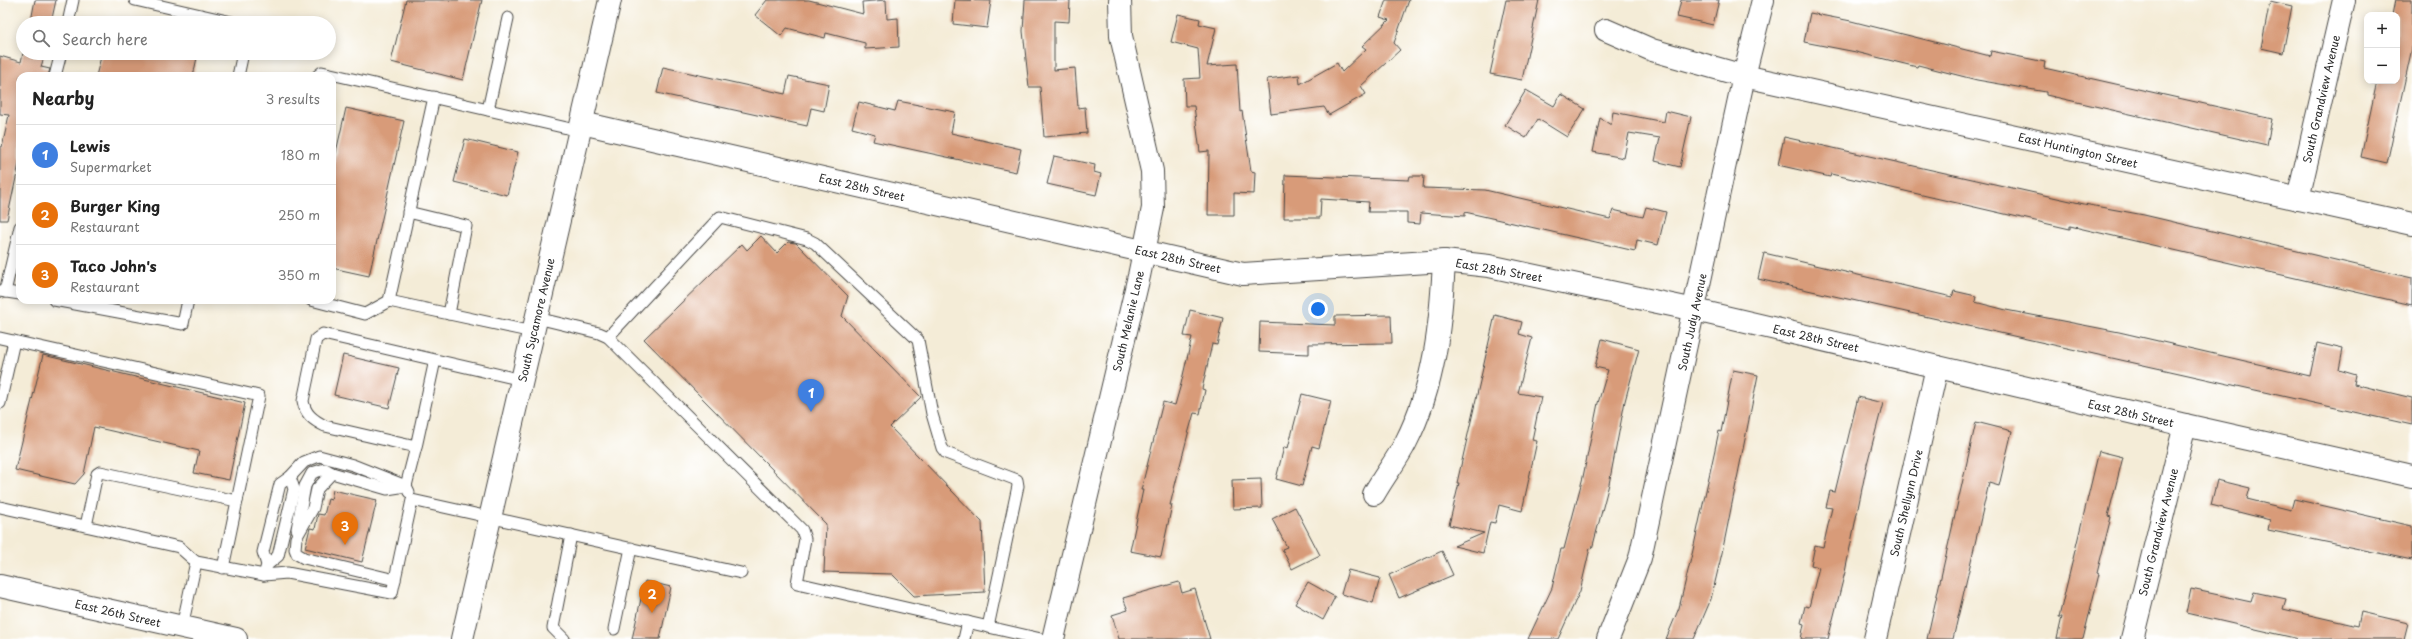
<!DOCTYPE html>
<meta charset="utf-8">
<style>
:root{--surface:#fff;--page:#f2f2f2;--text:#222;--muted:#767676;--line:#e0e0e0;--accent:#d93025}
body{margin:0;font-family:"Playpen Sans",sans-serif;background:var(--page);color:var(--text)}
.controls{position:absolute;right:12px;top:12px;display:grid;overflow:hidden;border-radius:8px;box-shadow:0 2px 10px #0003}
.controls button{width:36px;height:36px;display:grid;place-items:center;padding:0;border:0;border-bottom:1px solid var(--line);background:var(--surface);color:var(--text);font:20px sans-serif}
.you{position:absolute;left:1318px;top:309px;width:14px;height:14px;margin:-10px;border:3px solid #fff;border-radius:50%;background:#1a73e8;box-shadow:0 0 0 6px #1a73e833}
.badge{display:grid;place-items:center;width:26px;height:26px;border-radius:50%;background:var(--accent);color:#fff;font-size:13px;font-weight:700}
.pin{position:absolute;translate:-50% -33px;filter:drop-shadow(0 1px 2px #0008)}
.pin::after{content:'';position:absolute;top:21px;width:14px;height:12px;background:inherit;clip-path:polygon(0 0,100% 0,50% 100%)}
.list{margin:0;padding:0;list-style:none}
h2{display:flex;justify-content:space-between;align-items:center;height:52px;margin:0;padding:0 16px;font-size:17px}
h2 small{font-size:13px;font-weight:400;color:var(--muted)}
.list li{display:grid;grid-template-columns:26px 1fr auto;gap:12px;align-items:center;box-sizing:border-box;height:60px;padding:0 16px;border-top:1px solid var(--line)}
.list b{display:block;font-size:15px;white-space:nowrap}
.list p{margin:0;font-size:13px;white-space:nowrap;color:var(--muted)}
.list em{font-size:13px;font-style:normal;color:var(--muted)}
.icon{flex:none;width:22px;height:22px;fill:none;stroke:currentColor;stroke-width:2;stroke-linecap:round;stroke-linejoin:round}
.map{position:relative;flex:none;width:2412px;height:639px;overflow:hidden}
.search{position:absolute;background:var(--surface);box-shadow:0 2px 10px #0003;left:16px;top:16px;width:320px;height:44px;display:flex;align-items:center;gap:10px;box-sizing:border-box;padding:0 14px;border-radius:22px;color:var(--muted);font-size:15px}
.panel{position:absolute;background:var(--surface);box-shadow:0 2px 10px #0003;left:16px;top:72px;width:320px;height:232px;border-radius:12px}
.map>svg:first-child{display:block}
</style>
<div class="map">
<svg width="2412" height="639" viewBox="0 0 2412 639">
<rect width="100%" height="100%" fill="#fff"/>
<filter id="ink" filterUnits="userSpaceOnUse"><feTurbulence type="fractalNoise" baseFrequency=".025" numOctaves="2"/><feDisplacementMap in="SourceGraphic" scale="8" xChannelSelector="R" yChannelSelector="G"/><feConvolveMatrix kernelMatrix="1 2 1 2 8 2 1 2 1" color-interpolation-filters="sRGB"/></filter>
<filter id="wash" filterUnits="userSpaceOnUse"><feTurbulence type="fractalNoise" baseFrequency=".012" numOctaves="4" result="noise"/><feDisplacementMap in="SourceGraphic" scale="16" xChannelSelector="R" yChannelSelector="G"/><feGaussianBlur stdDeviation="0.9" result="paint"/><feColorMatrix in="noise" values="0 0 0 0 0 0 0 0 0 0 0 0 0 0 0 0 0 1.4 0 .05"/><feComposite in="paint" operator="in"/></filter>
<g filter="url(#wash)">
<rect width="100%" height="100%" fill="#f4ecd7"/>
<g id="blocks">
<g fill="#d89b79">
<polygon points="35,0 56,0 51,23 31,21"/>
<polygon points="406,0 482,0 463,80 391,62"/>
<polygon points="767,0 809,0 863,14 862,2 886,0 887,19 898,18 899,47 865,49 865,43 826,33 825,38 787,28 781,36 755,15"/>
<polygon points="955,0 991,1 987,28 953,24"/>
<polygon points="1025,0 1070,0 1069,22 1054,21 1054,70 1075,68 1078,108 1085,107 1087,133 1044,137 1040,87 1029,87 1023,31"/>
<polygon points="1386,0 1409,0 1394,43 1400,50 1361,86 1366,94 1329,115 1324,107 1271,114 1267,79 1299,75 1300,84 1337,63 1342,72 1366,49 1362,46 1389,20 1380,17"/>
<polygon points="1506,0 1539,0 1522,80 1490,74"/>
<polygon points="1681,0 1719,0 1713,25 1677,17"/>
<polygon points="2395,0 2412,0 2412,48 2387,163 2361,157 2377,81 2397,81 2397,15 2392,15"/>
<polygon points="2270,1 2292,6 2283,53 2261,48"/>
<polygon points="1810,13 1851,21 1990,56 1991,51 2045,62 2044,68 2272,119 2267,145 2046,95 2046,92 1977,80 1918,65 1917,67 1856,52 1804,42"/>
<polygon points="1178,14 1200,19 1199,24 1216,28 1207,66 1237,64 1240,112 1242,111 1251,171 1255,172 1254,194 1234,193 1234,215 1208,215 1209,151 1200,152 1194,106 1185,106 1184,79 1200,78 1198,49 1171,42"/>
<polygon points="23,53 45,53 41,67 50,69 48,76 20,76 20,159 7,220 0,220 0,147 2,147 9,115 0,114 0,56 21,62"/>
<polygon points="102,53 198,53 193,76 96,76"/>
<polygon points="663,67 785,94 789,76 829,84 824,111 811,108 807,126 657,93"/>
<polygon points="1526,90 1554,106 1561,94 1585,109 1567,137 1538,119 1526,138 1505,125"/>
<polygon points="898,101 955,112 951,133 1021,149 1016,172 873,141 875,134 852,128 859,102 895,111"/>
<polygon points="346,108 404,121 369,276 332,268 332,170"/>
<polygon points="1666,111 1691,117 1680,167 1655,161 1660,138 1629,133 1624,158 1593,152 1600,118 1611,125 1613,112 1664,122"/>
<polygon points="1784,137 2084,204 2144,215 2412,278 2412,305 2070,226 2070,229 1831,174 1830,177 1778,165"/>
<polygon points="465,139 518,152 507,195 454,182"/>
<polygon points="1054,156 1095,165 1094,172 1101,174 1096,195 1047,184"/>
<polygon points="1285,175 1409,180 1410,176 1424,176 1423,188 1485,190 1610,219 1613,210 1643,217 1646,207 1666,212 1658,245 1637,240 1635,251 1465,212 1465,216 1421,213 1420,224 1407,223 1407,212 1368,212 1369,202 1321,199 1320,218 1284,218"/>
<polygon points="761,236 777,253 788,242 796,243 848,296 842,316 921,397 890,427 982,522 985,592 914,596 892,574 824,572 826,524 644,339 742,244 747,250"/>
<polygon points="1764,253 1952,297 1954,291 1976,296 1975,302 2006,310 2119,332 2310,376 2317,343 2343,349 2339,370 2356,375 2354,384 2412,398 2412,425 1758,279"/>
<polygon points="1190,310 1223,318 1217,345 1212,344 1202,389 1205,390 1200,414 1194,413 1188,434 1170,505 1172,505 1161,557 1130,551 1143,490 1141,490 1163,402 1175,405 1181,384 1192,337 1184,336"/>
<polygon points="1391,315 1392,343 1309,344 1309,354 1259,352 1260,322 1335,325 1335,316"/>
<polygon points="1495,315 1522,322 1519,334 1532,338 1518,393 1541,397 1532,440 1537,441 1522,511 1499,505 1495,523 1490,522 1483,553 1454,546 1484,533 1449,525 1459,483 1457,483"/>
<polygon points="1602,339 1639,349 1625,401 1609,484 1592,549 1590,548 1580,591 1558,639 1528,639 1552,588 1561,549 1564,549 1583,477 1598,403 1608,370 1595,367"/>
<polygon points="43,355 245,403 229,480 194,473 199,451 94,427 84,474 75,484 15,470"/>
<polygon points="343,355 399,368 389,408 334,395"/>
<polygon points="1733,370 1758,375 1722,553 1711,599 1694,639 1666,639 1679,608 1693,550 1719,431 1721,432"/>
<polygon points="1302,394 1331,401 1319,448 1312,446 1302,486 1276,479 1284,447 1288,448"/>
<polygon points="1858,397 1883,403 1867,464 1845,572 1828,639 1801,639 1804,624 1801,623 1805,606 1809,607 1819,567 1811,565 1815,545 1823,547 1832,508 1826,507 1830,491 1835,492"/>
<polygon points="1976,422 2012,431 1999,486 1989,483 1953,639 1927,639"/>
<polygon points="2099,451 2123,457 2108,516 2111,517 2097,573 2099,574 2083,639 2057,639 2062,617 2059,617"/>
<polygon points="1261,479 1262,508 1233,509 1232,480"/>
<polygon points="2217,480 2250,488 2247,499 2291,510 2294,499 2412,526 2412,560 2268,530 2270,520 2211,505"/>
<polygon points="333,490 377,500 362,562 305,548 310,528 315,529 318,514 324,515 328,499 331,500"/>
<polygon points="1295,507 1320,555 1292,569 1282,549 1287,547 1272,519"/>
<polygon points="1442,551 1453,575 1399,598 1389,575"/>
<polygon points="1348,570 1380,578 1373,603 1341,594"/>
<polygon points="645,581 671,587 660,639 632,639"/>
<polygon points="1179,582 1182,593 1195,589 1210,639 1119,639 1112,615 1128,610 1123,598"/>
<polygon points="1308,582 1335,597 1323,620 1295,604"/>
<polygon points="2191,589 2251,602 2254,592 2286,599 2283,609 2358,626 2361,612 2408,623 2404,639 2299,639 2186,613"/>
</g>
</g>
</g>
<g filter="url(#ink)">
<use href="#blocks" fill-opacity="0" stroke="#494845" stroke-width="1"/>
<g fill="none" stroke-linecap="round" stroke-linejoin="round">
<defs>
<g id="service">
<polyline points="135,0 236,23"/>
<polyline points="68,23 73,0"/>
<polyline points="55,76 61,53"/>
<polyline points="238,76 243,53"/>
<polyline points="317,76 322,72 580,131"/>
<polyline points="488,110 508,18"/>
<polyline points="408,212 466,226 449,314"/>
<polyline points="0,291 20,294"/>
<polyline points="5,292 20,227"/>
<polyline points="54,300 183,324 188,300"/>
<polyline points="311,300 365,314 389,301 533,332"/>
<polyline points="389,301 434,97"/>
<polyline points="537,318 599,333 608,337 802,530 805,539 797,583 1041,639"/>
<polyline points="608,337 720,217 807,239 815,243 918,340 932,414 942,448 946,453 1017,480 1018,486 988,627"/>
<polyline points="0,338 259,396 223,568"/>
<path d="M435 360 416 447 325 426C313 420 305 414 303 401L316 339 323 334 522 380"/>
<polyline points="0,403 14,341"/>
<polyline points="409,492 406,486 416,447"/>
<polyline points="0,507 179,547 196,562"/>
<polyline points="86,526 97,474 100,472 237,501"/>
<polyline points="297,529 305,486 312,473 325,469 332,473"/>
<polyline points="267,565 278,556 294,489 290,477"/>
<polyline points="264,575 267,565 263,552 280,484 290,477 304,462 319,456 353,465 406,486"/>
<polyline points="395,580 304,558 297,554 295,549 296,538 313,508 317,489 332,473 387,489 406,486"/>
<polyline points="182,627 196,562 264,575 287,573 392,593 412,500 741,573"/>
<polyline points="614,629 631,548"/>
<polyline points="564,639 553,628 571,535"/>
<polyline points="964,639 968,622"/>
</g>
<g id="minor">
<polyline points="1606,30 1652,50 1744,76 2412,224"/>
<polyline points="582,123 1243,274 1444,261 1489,266 1695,310 2185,425 2412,476"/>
<polyline points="2298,199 2344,0"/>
<path d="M1374 494C1384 476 1397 460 1406 442 1435 385 1441 323 1444 261"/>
<polyline points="1053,639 1139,276 1153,208 1152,171 1121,36 1120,0"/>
<polyline points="1608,639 1640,558 1744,76 1763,0"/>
<polyline points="1875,639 1937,367"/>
<polyline points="2132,639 2185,425"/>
</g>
<g id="secondary">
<polyline points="0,586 236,639"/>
<polyline points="462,639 610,0"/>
</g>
</defs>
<use href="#service" stroke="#494845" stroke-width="13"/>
<use href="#minor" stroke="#494845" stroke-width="24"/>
<use href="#secondary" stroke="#494845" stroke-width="24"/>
<use href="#service" stroke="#fff" stroke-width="11"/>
<use href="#minor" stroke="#fff" stroke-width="22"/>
<use href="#secondary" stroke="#fff" stroke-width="22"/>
</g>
</g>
<g text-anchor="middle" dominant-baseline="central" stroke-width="3.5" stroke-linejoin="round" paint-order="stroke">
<g font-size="11" fill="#2b2b2b" stroke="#fff">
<text transform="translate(2321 99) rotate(-77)">South Grandview Avenue</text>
<text transform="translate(2078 150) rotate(13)">East Huntington Street</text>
<text transform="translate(862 187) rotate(13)">East 28th Street</text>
<text transform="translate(1178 259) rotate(13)">East 28th Street</text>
<text transform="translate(1499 270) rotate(10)">East 28th Street</text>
<text transform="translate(536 320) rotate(-77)">South Sycamore Avenue</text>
<text transform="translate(1128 321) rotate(-77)">South Melanie Lane</text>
<text transform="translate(1692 322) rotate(-78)">South Judy Avenue</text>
<text transform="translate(1816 338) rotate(13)">East 28th Street</text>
<text transform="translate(2131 413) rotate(13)">East 28th Street</text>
<text transform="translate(1906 503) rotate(-77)">South Shellynn Drive</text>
<text transform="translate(2158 532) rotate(-76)">South Grandview Avenue</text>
<text transform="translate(118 613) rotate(13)">East 26th Street</text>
</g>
</g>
</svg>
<div class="controls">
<button>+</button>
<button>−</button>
</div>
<div class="you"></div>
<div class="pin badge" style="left:811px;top:412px;background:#3f7fe0">1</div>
<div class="pin badge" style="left:652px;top:613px;background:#e8710a">2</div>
<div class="pin badge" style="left:345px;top:545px;background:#e8710a">3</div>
<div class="search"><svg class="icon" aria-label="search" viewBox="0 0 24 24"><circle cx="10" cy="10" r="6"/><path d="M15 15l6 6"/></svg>Search here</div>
<section class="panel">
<h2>Nearby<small>3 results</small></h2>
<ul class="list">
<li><span class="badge" style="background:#3f7fe0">1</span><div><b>Lewis</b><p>Supermarket</p></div><em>180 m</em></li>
<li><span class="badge" style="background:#e8710a">2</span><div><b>Burger King</b><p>Restaurant</p></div><em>250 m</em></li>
<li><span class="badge" style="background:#e8710a">3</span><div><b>Taco John's</b><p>Restaurant</p></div><em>350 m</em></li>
</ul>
</section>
</div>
